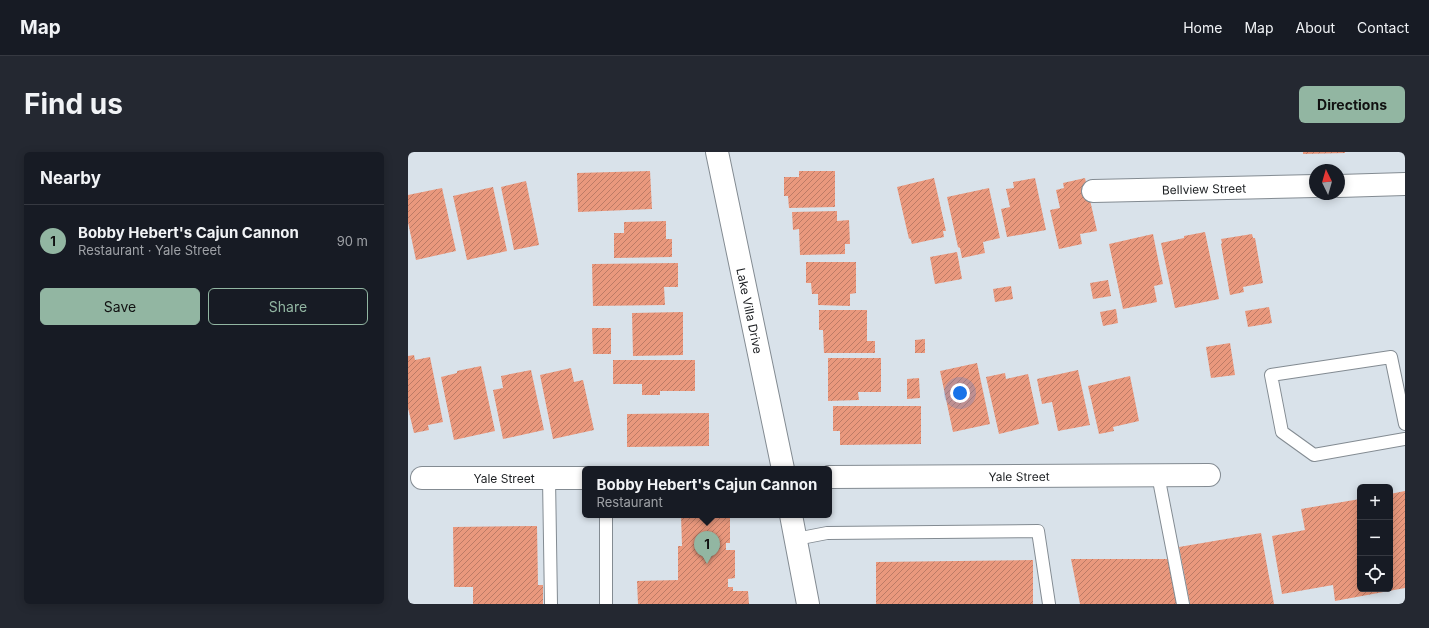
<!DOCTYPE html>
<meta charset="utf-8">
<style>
:root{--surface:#171b24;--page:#242831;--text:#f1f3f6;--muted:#9ea1a6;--line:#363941;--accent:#92b6a2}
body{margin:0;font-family:Inter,sans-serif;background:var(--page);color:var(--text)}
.controls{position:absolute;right:12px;bottom:12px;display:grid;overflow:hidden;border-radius:6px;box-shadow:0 2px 10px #0003}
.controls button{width:36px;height:36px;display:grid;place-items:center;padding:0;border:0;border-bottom:1px solid var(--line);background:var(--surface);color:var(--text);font:20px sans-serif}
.compass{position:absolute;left:901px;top:12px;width:36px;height:36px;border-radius:50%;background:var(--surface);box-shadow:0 2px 10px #0003;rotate:355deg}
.you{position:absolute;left:552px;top:241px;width:14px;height:14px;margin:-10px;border:3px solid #fff;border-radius:50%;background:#1a73e8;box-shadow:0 0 0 6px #1a73e833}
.badge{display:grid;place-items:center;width:26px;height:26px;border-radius:50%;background:var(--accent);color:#111;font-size:13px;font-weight:700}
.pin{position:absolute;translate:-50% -33px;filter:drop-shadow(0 1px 2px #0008)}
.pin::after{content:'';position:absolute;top:21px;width:14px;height:12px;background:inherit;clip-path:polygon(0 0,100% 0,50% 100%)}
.popup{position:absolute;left:174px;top:314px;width:250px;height:52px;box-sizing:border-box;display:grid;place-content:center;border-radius:6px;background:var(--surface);filter:drop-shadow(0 1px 3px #0005);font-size:13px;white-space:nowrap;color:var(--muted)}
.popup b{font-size:15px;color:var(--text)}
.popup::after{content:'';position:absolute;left:50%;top:100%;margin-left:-8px;border:8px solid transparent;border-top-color:var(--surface)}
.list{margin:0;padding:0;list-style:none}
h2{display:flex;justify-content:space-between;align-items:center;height:52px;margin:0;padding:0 16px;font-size:17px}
h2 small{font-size:13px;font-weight:400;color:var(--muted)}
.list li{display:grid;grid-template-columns:26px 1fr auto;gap:12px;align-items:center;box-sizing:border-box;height:72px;padding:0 16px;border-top:1px solid var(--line)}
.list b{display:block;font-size:15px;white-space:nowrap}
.list p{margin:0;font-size:13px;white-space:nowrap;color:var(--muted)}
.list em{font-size:13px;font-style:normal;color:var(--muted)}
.actions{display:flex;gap:8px;padding:12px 16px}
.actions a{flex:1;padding:9px 0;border:1px solid var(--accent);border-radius:6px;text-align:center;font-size:14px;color:var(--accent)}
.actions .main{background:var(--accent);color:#111}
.icon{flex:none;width:22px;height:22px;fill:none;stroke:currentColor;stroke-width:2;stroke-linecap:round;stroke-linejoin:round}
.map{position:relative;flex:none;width:997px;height:452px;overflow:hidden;border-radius:6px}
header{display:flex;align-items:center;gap:24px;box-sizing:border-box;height:56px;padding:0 20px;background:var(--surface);border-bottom:1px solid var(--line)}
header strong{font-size:19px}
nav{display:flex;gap:22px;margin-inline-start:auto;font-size:14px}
.intro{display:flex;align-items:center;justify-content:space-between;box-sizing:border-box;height:96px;padding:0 24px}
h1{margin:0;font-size:28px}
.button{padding:10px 18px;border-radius:6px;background:var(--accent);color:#111;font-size:14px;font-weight:700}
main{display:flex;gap:24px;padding:0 24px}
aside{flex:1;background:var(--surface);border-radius:6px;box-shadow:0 2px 10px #0003}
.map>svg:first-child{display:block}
</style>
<header>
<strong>Map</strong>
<nav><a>Home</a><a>Map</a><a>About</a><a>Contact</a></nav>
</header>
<div class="intro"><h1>Find us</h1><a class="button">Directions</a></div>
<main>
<aside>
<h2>Nearby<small></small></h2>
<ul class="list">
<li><span class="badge">1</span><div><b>Bobby Hebert's Cajun Cannon</b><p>Restaurant · Yale Street</p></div><em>90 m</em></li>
</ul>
<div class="actions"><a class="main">Save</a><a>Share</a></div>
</aside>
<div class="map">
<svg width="997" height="452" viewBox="0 0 997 452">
<defs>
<pattern id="building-hatch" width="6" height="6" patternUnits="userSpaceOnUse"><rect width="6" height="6" fill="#e9987d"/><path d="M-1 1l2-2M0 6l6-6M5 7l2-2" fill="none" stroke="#bc7b66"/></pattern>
</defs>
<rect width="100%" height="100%" fill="#d9e2ea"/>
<g fill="url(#building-hatch)">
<polygon points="895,0 937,0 937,1 895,2"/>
<polygon points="242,19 244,57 170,60 169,21"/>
<polygon points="391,19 427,19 427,55 381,56 380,44 376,44 376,25 391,25"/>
<polygon points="526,26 538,79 535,79 536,85 504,92 502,86 501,87 489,35"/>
<polygon points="627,26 638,78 599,85 593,57 602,55 598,37 606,36 605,30"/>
<polygon points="677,26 689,79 672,82 674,92 651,97 642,58 652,56 648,38 656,36 655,31"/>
<polygon points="118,29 131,93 106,98 93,35"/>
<polygon points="85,35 99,99 59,108 45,44"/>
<polygon points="34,36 48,99 8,108 0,70 0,43"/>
<polygon points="581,36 592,86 575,90 577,101 554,106 552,96 550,95 539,45"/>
<polygon points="429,59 429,69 441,68 442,92 437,92 437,102 392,103 391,77 385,78 384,60"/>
<polygon points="258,69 258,87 264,87 264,105 206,106 206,81 216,81 216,70"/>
<polygon points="797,80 811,147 767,156 753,91 776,86 776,84"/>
<polygon points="745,82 755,132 746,134 749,150 715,157 701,92"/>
<polygon points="844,82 845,86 847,86 855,131 835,135 836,140 822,143 813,92 814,91 813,87"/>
<polygon points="549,100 554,127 527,132 522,105"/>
<polygon points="398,110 448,110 448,141 442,142 442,154 410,153 410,142 404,142 403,131 398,131"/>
<polygon points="270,111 270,135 256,135 257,153 185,154 184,112"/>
<polygon points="700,128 703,144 685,147 682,131"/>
<polygon points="603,134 605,147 587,150 585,137"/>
<polygon points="861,155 864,171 840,175 837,159"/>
<polygon points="708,157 710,171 695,174 692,160"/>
<polygon points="411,158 459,158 459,189 467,189 467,201 416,201 415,178 411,178"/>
<polygon points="275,160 275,203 225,204 224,161"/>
<polygon points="184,176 203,176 203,202 185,202"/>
<polygon points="517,187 517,201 507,201 507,188"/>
<polygon points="822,191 827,223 803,226 798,195"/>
<polygon points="6,203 7,208 22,205 35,270 20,273 21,278 6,281 0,256 0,204"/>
<polygon points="420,206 473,206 473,240 450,240 451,248 420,249"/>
<polygon points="205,208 287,208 287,239 252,239 252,243 234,243 234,232 205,232"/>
<polygon points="569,211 582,272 545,280 532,219"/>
<polygon points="73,214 87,279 46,288 33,225 49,221 49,219"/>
<polygon points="163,216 166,230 175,228 186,278 145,287 132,223"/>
<polygon points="123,218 136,278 95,287 85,238 95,236 93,224"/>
<polygon points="670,218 682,273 650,279 644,250 634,252 629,227"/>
<polygon points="597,221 598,227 620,222 631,272 591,282 578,225"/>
<polygon points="722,224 731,269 705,275 706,279 691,282 680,234"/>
<polygon points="511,226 512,246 499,247 499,227"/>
<polygon points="425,254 513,254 513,292 432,293 432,279 425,279"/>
<polygon points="301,261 301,294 219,295 219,262"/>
<polygon points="997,339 997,436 927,449 925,433 874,442 864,384 897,378 893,357 952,347 952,437 982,437 982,342"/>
<polygon points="273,363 322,363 322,391 318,391 318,398 327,398 327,426 320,427 320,435 325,435 325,439 340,439 341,452 230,452 229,429 270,428 270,394 274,394"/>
<polygon points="129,374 130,433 135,433 135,452 65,452 65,435 46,435 45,375"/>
<polygon points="853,381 866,452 782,452 771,395"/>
<polygon points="663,407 759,407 763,409 771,452 672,452"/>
<polygon points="625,408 625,452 468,452 468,410"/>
</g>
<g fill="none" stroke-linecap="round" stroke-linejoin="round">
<defs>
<g id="lane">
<polyline points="997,272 983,205 863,223 874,280 906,303 997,287"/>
<polyline points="750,323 775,452"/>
<polyline points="141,326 143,452"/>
<polyline points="198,363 198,452"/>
<polyline points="388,387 419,381 630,379 641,452"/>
</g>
<g id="street">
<path id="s1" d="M309 0 375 317"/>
<polyline points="931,34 997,32"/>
<path id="s2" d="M685 39 907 34"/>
<path id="s3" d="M421 325 801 323"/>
<path id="s4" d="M14 326H177"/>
<polyline points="383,363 400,452"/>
</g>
</defs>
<use href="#lane" stroke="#838b92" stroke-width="14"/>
<use href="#street" stroke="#838b92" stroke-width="24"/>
<use href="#lane" stroke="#fff" stroke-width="12"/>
<use href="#street" stroke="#fff" stroke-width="22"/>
</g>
<g text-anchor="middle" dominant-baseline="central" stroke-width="3.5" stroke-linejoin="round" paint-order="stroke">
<g font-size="12" fill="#1c1f22" stroke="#e6eff7">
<text stroke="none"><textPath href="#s2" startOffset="111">Bellview Street</textPath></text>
<text stroke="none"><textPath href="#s1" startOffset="162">Lake Villa Drive</textPath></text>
<text stroke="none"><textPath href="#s3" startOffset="190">Yale Street</textPath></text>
<text stroke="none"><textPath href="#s4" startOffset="82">Yale Street</textPath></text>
</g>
</g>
</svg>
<div class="controls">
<button>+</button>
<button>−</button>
<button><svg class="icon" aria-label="locate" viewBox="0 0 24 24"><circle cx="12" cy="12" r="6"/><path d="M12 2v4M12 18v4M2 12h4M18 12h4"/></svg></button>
</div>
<svg class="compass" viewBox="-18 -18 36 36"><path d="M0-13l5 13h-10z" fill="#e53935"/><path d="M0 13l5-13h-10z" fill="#9ea1a6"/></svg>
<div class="you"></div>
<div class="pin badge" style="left:299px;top:412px">1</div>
<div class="popup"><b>Bobby Hebert's Cajun Cannon</b>Restaurant</div>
</div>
</main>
